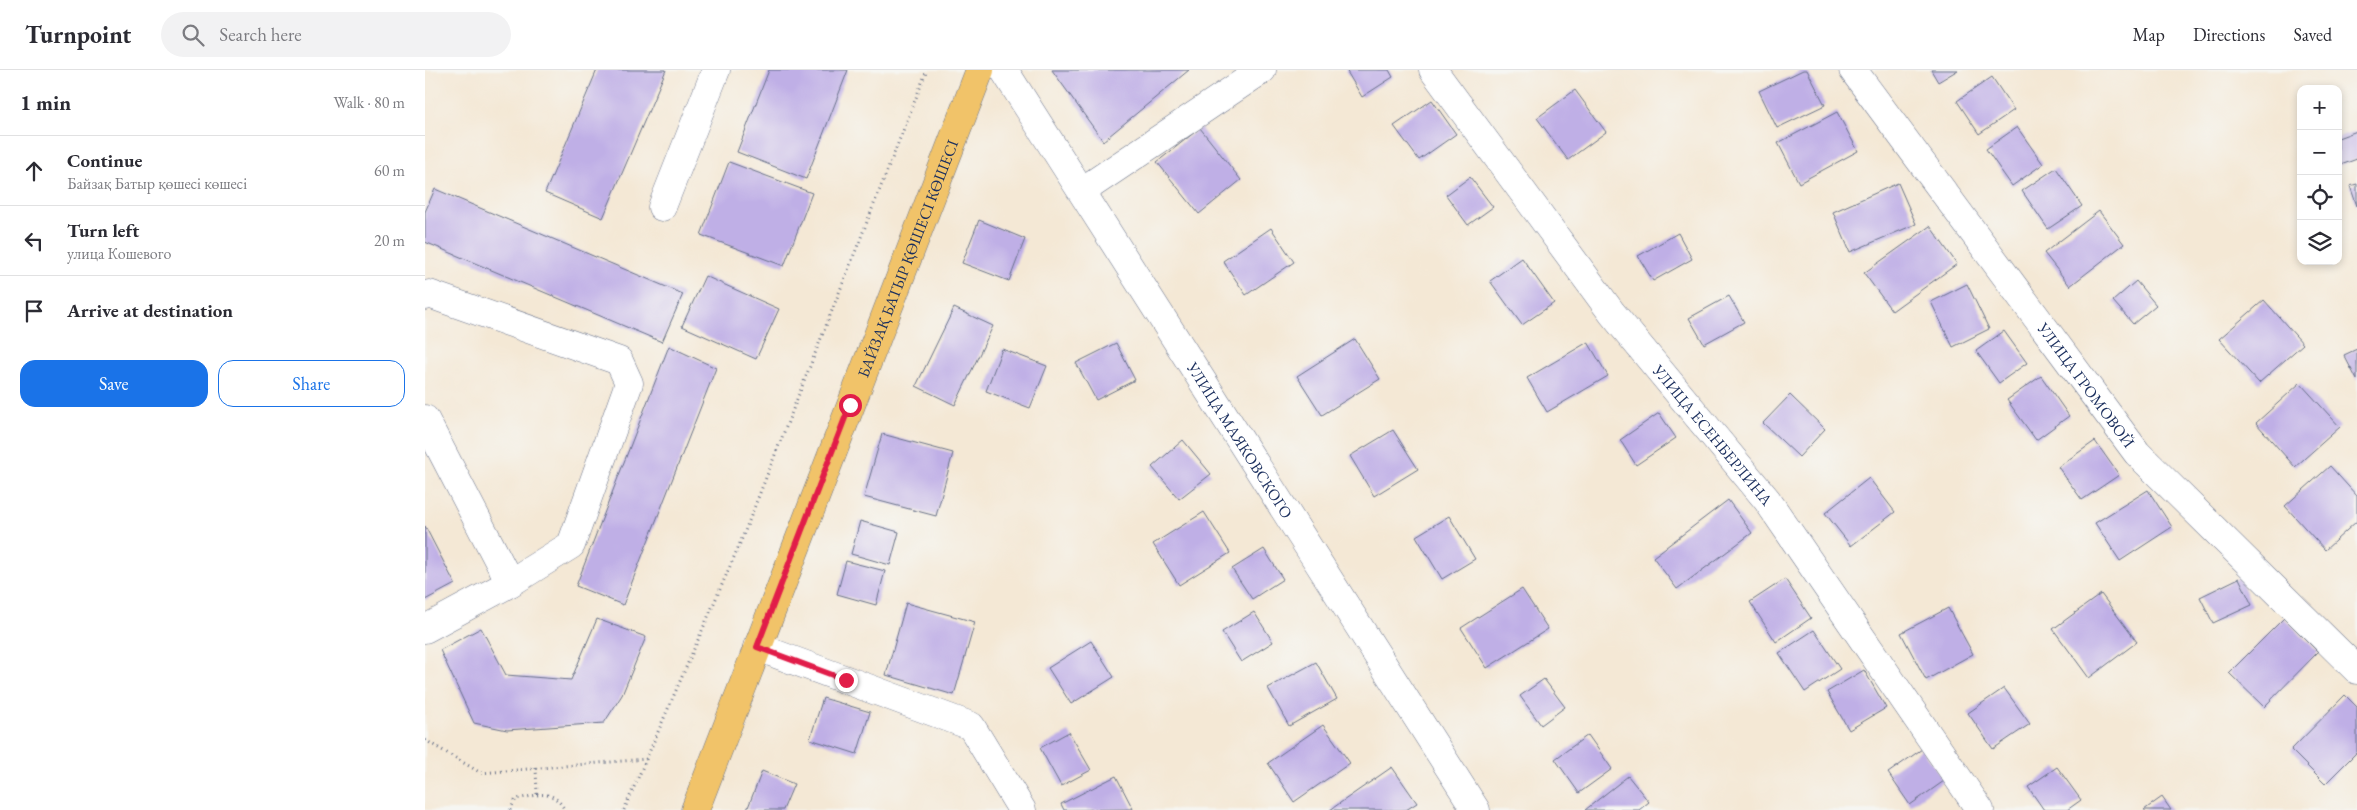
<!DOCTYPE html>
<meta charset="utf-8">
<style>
:root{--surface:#fff;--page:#f2f2f3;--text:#2b2b33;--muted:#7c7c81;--line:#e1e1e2;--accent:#1a73e8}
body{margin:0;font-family:"EB Garamond",serif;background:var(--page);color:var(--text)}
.controls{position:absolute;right:15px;top:15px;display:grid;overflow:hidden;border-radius:10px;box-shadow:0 2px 8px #0003}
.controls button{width:45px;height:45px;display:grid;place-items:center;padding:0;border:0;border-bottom:1px solid var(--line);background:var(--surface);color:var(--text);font:25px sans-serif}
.stop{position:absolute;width:15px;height:15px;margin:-11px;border:4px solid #e11d48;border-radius:50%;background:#fff}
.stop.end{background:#e11d48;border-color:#fff;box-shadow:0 1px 5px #0008}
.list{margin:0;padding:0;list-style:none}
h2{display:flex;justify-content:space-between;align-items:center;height:65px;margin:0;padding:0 20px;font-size:21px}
h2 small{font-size:16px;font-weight:400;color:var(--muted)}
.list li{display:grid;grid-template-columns:32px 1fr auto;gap:15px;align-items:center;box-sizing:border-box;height:70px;padding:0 20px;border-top:1px solid var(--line)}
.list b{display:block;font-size:19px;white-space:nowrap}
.list p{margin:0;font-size:16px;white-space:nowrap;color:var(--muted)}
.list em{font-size:16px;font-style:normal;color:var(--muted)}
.actions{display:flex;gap:10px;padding:15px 20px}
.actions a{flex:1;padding:11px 0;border:1px solid var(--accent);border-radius:15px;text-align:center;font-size:18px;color:var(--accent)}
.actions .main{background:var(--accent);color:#fff}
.icon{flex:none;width:28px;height:28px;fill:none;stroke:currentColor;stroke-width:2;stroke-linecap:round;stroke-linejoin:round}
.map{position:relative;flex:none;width:1932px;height:740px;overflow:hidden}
header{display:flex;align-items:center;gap:30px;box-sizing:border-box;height:70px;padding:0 25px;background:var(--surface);border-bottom:1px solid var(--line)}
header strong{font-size:24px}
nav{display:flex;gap:28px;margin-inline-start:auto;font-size:18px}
.search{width:350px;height:45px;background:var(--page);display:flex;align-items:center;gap:12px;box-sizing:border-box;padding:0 18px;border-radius:28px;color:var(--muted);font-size:19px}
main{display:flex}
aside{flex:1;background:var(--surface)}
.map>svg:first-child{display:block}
</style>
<header>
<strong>Turnpoint</strong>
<div class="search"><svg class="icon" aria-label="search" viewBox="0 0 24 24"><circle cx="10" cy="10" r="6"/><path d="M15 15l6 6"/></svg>Search here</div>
<nav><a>Map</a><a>Directions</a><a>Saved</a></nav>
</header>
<main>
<aside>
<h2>1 min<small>Walk · 80 m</small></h2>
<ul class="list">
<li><svg class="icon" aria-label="ahead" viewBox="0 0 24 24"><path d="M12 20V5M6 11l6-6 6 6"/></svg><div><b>Continue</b><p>Байзақ Батыр қөшесі көшесі</p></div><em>60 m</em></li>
<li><svg class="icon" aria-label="left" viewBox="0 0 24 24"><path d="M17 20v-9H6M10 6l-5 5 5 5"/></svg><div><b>Turn left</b><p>улица Кошевого</p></div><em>20 m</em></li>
<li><svg class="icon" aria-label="arrive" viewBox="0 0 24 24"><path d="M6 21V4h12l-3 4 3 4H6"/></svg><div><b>Arrive at destination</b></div></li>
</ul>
<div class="actions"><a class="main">Save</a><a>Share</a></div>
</aside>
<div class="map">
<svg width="1932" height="740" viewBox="0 0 1932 740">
<rect width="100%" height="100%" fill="#f6f6f2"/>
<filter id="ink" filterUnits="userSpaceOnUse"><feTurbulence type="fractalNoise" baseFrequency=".02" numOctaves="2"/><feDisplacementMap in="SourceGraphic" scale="10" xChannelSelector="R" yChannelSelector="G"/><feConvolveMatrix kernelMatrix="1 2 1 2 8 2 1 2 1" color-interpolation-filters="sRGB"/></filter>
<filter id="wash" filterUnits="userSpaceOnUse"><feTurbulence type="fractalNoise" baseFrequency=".0096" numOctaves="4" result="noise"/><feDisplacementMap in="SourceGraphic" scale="20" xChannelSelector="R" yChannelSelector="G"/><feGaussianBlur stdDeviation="1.12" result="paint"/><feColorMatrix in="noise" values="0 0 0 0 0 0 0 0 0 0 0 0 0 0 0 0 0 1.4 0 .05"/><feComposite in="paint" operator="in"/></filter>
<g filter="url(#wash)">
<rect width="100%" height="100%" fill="#f4e8d5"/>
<g id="blocks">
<g fill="#bfafe6">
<polygon points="172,0 241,0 178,148 120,123"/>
<polygon points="344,0 423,0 381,109 312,82"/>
<polygon points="627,0 764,0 678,71"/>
<polygon points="921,0 964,0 968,7 937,27"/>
<polygon points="1378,0 1382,0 1400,35 1352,58 1334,21"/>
<polygon points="1506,0 1533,0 1513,12"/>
<polygon points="1567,7 1589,40 1554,64 1532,31"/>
<polygon points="1150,20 1181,62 1143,90 1112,48"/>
<polygon points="1007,30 1031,64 994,90 969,56"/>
<polygon points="1412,42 1433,81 1374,113 1353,73"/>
<polygon points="1592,57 1618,94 1587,116 1561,79"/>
<polygon points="775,58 816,110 774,144 732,92"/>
<polygon points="1932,61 1932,89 1913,96 1913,68"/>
<polygon points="304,92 387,123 359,196 276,165"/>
<polygon points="1631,98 1657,136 1623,159 1597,121"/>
<polygon points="1045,107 1068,137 1043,155 1021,125"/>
<polygon points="1473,113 1491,154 1425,182 1408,142"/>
<polygon points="1932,114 1932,136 1925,116"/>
<polygon points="10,119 258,224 237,272 0,172 0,142"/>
<polygon points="1674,141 1699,174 1645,216 1619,183"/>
<polygon points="554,150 600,169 584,211 537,193"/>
<polygon points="1505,156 1532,194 1467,241 1439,203"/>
<polygon points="846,158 869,192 821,225 798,191"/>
<polygon points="1253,163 1267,189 1228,211 1213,186"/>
<polygon points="1097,188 1129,233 1097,255 1065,211"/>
<polygon points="280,206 354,239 331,289 257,256"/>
<polygon points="1711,211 1731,235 1708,254 1688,231"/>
<polygon points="1542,214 1564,259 1528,277 1506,232"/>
<polygon points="1304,226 1319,252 1279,274 1264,248"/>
<polygon points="1839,230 1878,274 1834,313 1794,269"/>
<polygon points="529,238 568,256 530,335 491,316"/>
<polygon points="1579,261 1602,293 1574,313 1551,281"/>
<polygon points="930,269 955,309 897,345 872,306"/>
<polygon points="1163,272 1183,306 1122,342 1102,308"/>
<polygon points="691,273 710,310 671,330 651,293"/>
<polygon points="244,276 291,298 198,535 151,516"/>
<polygon points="577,279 622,296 605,338 561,321"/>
<polygon points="1932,279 1932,310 1919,285"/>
<polygon points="1616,306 1644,346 1611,370 1582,330"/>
<polygon points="1875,313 1915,357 1870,397 1831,353"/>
<polygon points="1365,325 1400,359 1374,387 1338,353"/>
<polygon points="1234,343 1251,368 1211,395 1195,370"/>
<polygon points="968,360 993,399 949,426 925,386"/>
<polygon points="457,364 528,383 511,446 439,427"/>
<polygon points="758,370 786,404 754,429 727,397"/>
<polygon points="1670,371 1694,405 1657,430 1633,397"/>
<polygon points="1905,396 1932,426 1932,451 1900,480 1860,436"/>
<polygon points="1444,408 1470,442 1426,476 1400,443"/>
<polygon points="1723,420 1747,457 1695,491 1670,453"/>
<polygon points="1303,430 1327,463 1252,519 1228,487"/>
<polygon points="779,442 805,483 754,515 728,474"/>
<polygon points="1024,446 1050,489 1017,509 991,466"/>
<polygon points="435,451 474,462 465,495 426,484"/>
<polygon points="0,456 30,514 0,530"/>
<polygon points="839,479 858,509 827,529 807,499"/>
<polygon points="421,491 460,501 451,535 412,524"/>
<polygon points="1814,508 1827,535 1788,553 1775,527"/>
<polygon points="1360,509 1386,548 1351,572 1325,532"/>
<polygon points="1097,519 1123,559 1062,598 1036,558"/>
<polygon points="1676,524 1712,572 1664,608 1628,559"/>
<polygon points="481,533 550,552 529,625 461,605"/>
<polygon points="1523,538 1548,584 1501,610 1476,563"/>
<polygon points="829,542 848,572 816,592 797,562"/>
<polygon points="1859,548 1893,582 1839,637 1804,603"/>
<polygon points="172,549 221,567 197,625 179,653 82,660 49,653 15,580 56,558 81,605 146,610"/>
<polygon points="1389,560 1415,599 1380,622 1354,583"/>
<polygon points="666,571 689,607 646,634 623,598"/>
<polygon points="891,592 912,629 864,656 843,618"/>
<polygon points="1439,600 1461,638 1424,660 1402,622"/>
<polygon points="1119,609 1140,637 1116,655 1095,626"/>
<polygon points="1579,618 1605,654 1568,679 1543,643"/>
<polygon points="1920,625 1932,637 1932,682 1900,714 1866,680"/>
<polygon points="398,628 445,642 432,684 385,669"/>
<polygon points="898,655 925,693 869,732 843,693"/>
<polygon points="644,662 666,700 636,716 615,678"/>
<polygon points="1163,665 1187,699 1154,723 1130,689"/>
<polygon points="1497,679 1519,711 1485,735 1463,703"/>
<polygon points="967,697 992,733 981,740 905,740"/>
<polygon points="1632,697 1656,730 1642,740 1619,740 1603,717"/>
<polygon points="337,701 369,714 358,740 322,740"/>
<polygon points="691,706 708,739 639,740 636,734"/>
<polygon points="1203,706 1224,732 1214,740 1160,740"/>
<polygon points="1737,727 1746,740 1719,740"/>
</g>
</g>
</g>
<g filter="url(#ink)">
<use href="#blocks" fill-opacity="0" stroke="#677088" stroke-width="1"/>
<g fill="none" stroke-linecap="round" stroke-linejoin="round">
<defs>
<g id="minor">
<path id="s1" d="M579 0 1051 740"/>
<path id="s2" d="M1008 0 1187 243 1342 430 1555 740"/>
<path id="s3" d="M1428 0 1712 383 1932 600"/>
<polyline points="657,121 837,0"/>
<polyline points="237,137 291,0"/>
<polyline points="0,226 4,224 194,291 204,313 146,475 85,513 0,559"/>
<polyline points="0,349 85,513"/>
<polyline points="332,577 546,656 597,740"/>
</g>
<g id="major">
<path id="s4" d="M270 740 555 0"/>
</g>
</defs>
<use href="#minor" stroke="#677088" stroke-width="29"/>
<use href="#major" stroke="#677088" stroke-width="29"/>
<g stroke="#677088" stroke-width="3" stroke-dasharray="1 4" stroke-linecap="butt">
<polyline points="0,670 56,703 221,689"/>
<path d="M112 725C127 723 133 729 140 740"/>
<polyline points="85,740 91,729 112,725 111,697"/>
<polyline points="199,740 316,471 502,0"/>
</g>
<use href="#minor" stroke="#fff" stroke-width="28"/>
<use href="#major" stroke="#f1c369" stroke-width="28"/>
</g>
</g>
<g fill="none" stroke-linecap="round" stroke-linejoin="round" filter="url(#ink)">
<polyline stroke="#e11d48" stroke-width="6" points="421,610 332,577 425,335"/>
</g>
<g text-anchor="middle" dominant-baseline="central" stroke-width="4" stroke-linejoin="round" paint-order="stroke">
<g font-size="16" fill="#1b2f5e" stroke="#f6f6f2">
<text stroke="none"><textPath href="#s4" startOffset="591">БАЙЗАҚ БАТЫР ҚӨШЕСІ КӨШЕСІ</textPath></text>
<text stroke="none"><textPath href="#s3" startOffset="392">УЛИЦА ГРОМОВОЙ</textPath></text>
<text stroke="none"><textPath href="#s2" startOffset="460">УЛИЦА ЕСЕНБЕРЛИНА</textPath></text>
<text stroke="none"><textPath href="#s1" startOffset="439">УЛИЦА МАЯКОВСКОГО</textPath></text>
</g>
</g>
</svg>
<div class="controls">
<button>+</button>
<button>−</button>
<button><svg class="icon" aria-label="locate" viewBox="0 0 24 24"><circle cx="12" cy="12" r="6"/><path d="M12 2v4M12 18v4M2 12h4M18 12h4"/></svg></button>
<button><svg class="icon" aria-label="layers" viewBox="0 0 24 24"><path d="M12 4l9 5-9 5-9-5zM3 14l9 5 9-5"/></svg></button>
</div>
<div class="stop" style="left:425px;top:335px"></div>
<div class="stop end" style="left:421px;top:610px"></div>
</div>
</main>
